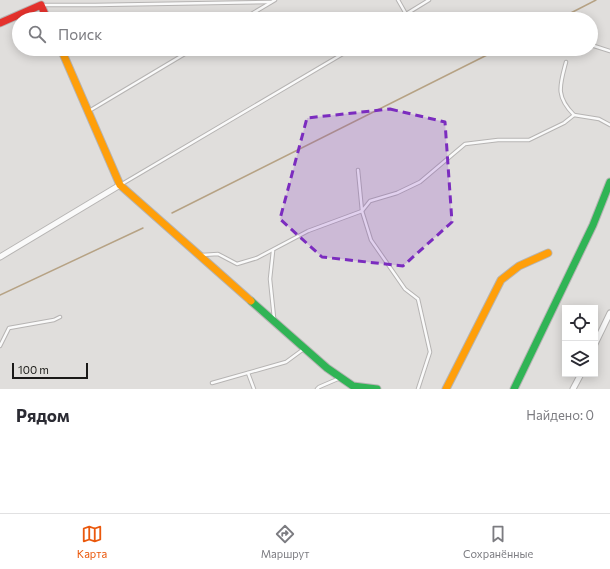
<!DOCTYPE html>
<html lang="ru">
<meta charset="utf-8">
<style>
:root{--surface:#fff;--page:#f7f7f7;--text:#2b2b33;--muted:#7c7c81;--line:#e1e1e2;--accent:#ea580c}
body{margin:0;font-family:Commissioner,sans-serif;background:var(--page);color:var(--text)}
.controls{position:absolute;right:12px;bottom:12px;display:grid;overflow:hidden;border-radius:0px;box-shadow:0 2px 10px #0003}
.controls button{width:36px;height:36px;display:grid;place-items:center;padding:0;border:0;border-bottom:1px solid var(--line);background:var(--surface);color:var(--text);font:20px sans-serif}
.scale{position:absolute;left:12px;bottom:10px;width:76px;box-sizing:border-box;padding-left:4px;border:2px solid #1a1918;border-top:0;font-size:11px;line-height:14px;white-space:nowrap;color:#1a1918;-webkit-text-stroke:3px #e1dfdb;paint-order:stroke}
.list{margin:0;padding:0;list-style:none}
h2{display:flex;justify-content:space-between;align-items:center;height:52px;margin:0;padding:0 16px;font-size:17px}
h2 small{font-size:13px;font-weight:400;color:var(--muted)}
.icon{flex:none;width:22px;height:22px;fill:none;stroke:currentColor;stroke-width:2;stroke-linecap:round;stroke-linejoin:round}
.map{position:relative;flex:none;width:610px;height:389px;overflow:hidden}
.search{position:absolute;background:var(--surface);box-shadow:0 2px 10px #0003;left:12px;right:12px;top:12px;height:44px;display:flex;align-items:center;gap:10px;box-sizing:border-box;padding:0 14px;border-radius:22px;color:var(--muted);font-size:15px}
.sheet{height:124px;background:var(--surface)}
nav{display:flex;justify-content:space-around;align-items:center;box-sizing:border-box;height:56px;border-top:1px solid var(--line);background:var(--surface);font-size:11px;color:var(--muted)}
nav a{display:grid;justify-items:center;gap:2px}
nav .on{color:var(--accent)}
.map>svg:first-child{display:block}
</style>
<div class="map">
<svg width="610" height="389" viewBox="0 0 610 389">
<rect width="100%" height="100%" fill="#e0dedc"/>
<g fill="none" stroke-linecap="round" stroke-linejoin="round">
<g stroke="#b6a284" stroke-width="1.5">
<polyline points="559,19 596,0"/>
<polyline points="172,213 499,49"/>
<polyline points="0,295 143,228"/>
</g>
<defs>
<g id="lane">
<polyline points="398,0 406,14"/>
<polyline points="42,5 95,5 271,2"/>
<polyline points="243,19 275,0"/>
<polyline points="398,19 429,0"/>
<polyline points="591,45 610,51"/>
<polyline points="89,111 193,49"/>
<polyline points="574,115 599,119 610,125"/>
<polyline points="358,170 362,211 371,240 405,289 418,299 430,352 418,389"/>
<polyline points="122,184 351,49"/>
<polyline points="273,251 270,279 274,318"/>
<path d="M202 255 218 254 237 264 257 258 308 231 362 211 370 201 397 193 420 182 465 144 498 140H529L564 123 574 115C555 96 560 85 566 62"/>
<polyline points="0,346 9,328 54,320 60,317"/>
<polyline points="248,373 254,389"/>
<polyline points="212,383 286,362 305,348"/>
<polyline points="317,389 319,387 340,378"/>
</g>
<g id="street">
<polyline points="0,257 120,185"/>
<polyline points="595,344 610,313"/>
<polyline points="573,389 581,374"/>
</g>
<g id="fast">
<polyline points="251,301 327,368 353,386 377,389"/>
<polyline points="514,389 593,225 610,182"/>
</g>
<g id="slow">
<polyline points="61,49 120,185 251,301"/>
<polyline points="446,389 501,280 519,266 548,253"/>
</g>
<polyline id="jam" points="0,23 41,5 47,19"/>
</defs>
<use href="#lane" stroke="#b6b4b3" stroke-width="4.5"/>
<use href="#street" stroke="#b6b4b3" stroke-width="7"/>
<use href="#fast" stroke="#b6b4b3" stroke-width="9"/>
<use href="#slow" stroke="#b6b4b3" stroke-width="9"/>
<use href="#jam" stroke="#b6b4b3" stroke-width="9"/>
<use href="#lane" stroke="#fafafa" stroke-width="2.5"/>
<use href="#street" stroke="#fafafa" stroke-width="5"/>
<use href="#fast" stroke="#30b455" stroke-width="7"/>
<use href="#slow" stroke="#ff9f0a" stroke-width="7"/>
<use href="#jam" stroke="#e5322d" stroke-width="7"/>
</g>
<path fill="#7b2cbf" fill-opacity="0.2" stroke="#7b2cbf" stroke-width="3" stroke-dasharray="8 5" stroke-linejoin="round" d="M390 109 445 122 452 222 403 266 322 257 280 219 307 118Z"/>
</svg>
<div class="controls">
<button><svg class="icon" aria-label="locate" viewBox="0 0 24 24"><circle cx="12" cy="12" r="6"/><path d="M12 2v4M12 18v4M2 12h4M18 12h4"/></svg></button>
<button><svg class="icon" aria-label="layers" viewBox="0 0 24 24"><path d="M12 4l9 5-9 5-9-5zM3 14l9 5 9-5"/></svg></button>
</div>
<div class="scale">100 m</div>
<div class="search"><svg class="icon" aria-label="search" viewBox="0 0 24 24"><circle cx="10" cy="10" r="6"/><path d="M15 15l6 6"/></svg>Поиск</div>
</div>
<section class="sheet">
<h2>Рядом<small>Найдено: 0</small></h2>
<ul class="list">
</ul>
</section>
<nav>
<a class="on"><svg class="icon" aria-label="map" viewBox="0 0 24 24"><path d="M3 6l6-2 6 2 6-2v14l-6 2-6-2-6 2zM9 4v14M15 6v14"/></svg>Карта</a>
<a><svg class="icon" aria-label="directions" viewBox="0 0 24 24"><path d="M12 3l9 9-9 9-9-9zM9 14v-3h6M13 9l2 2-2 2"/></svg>Маршрут</a>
<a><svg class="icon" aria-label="saved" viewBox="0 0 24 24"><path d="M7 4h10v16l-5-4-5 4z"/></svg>Сохранённые</a>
</nav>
